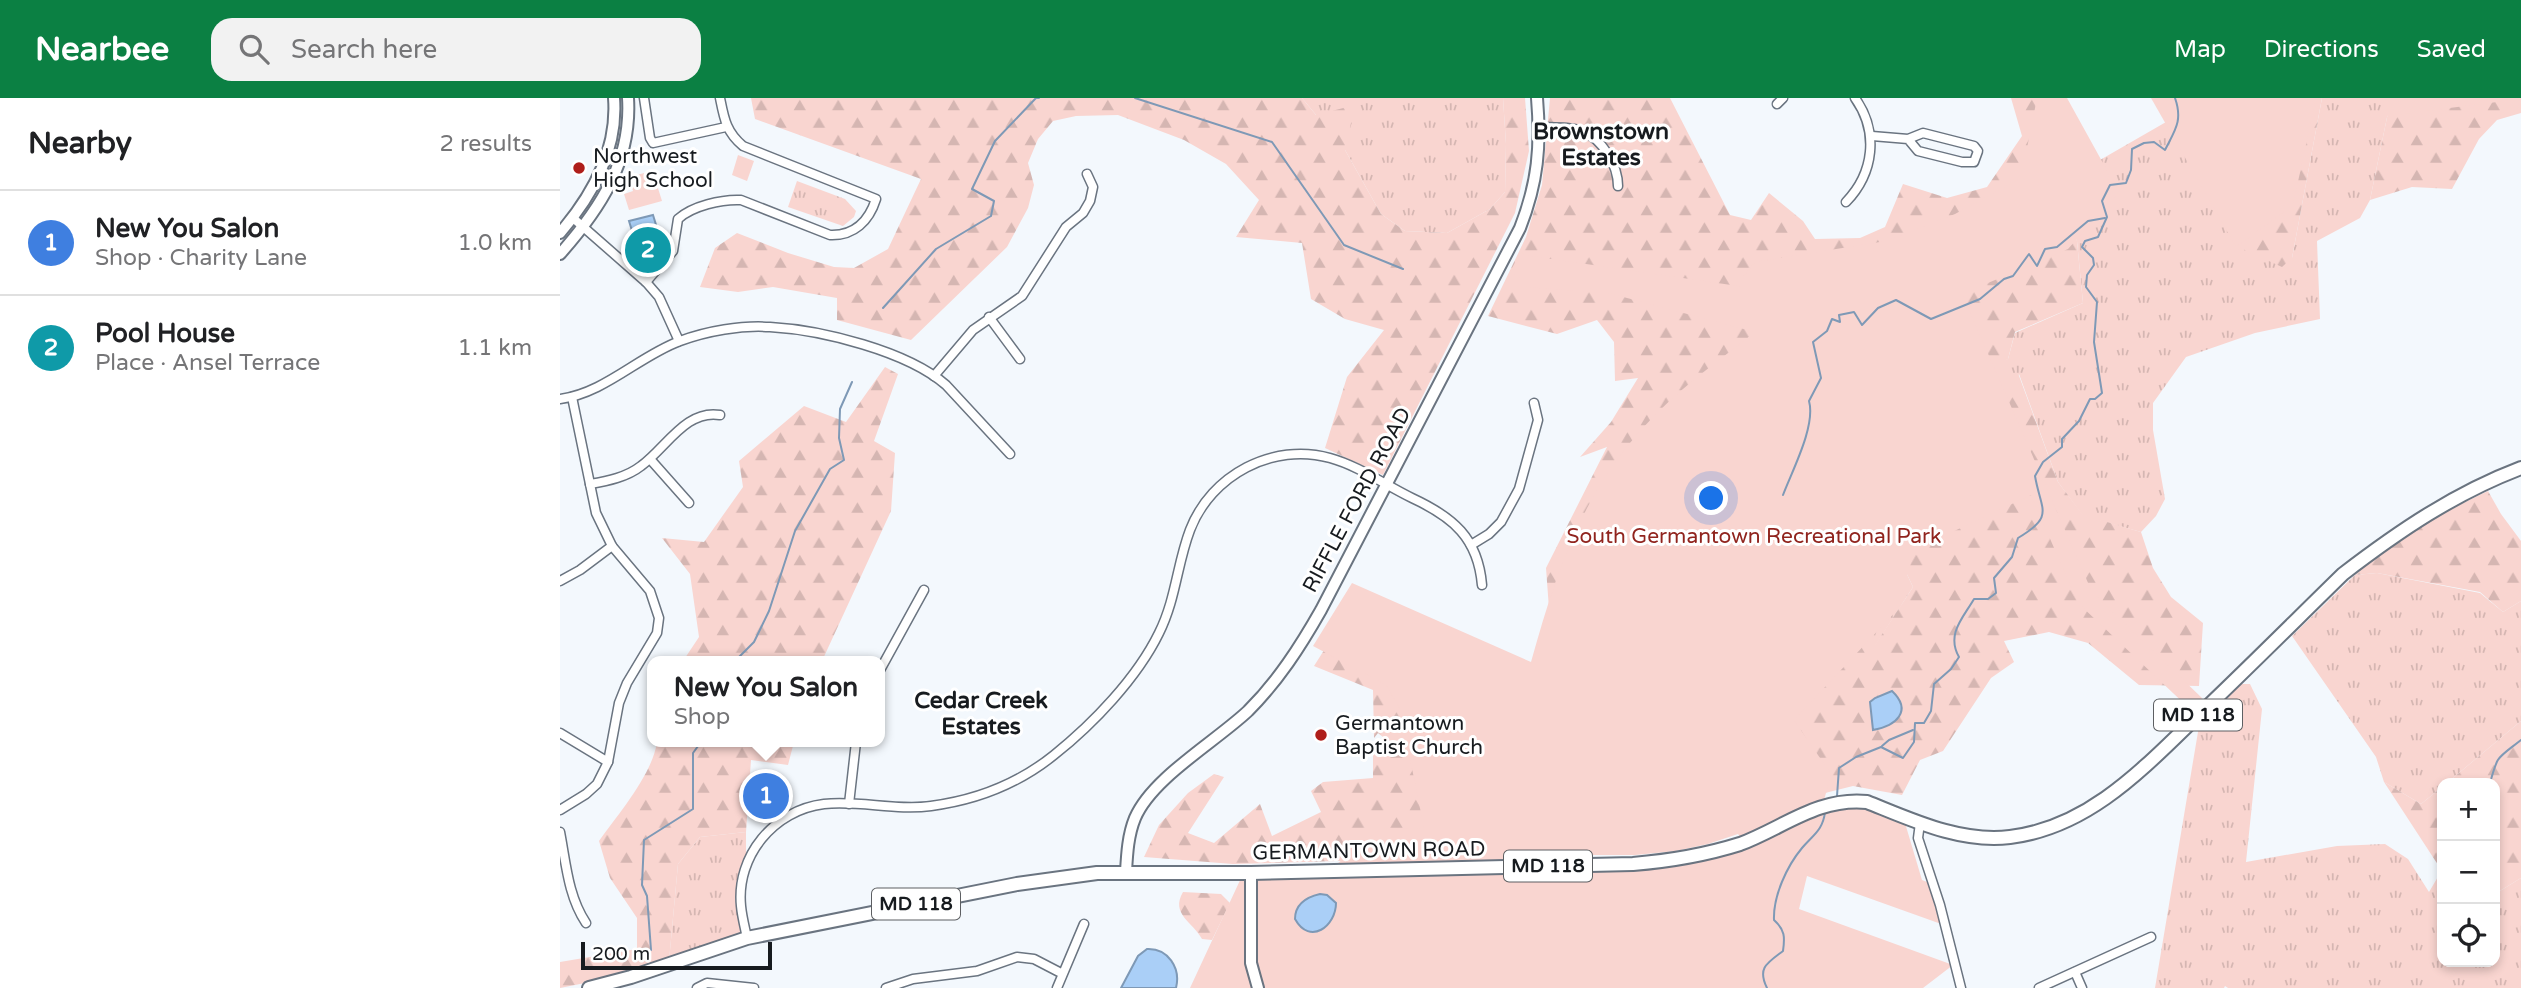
<!DOCTYPE html>
<meta charset="utf-8">
<style>
:root{--surface:#fff;--page:#f2f2f2;--text:#202124;--muted:#757577;--line:#e0e0e0;--accent:#0b8043}
body{margin:0;font-family:"Varela Round",sans-serif;background:var(--page);color:var(--text)}
.controls{position:absolute;right:21px;bottom:21px;display:grid;overflow:hidden;border-radius:14px;box-shadow:0 4px 10px #0003}
.controls button{width:63px;height:63px;display:grid;place-items:center;padding:0;border:0;border-bottom:2px solid var(--line);background:var(--surface);color:var(--text);font:35px sans-serif}
.scale{position:absolute;left:21px;bottom:18px;width:191px;box-sizing:border-box;padding-left:7px;border:4px solid #171b1f;border-top:0;font-size:19px;line-height:24px;white-space:nowrap;color:#171b1f;-webkit-text-stroke:5px #fff;paint-order:stroke}
.you{position:absolute;left:1152px;top:401px;width:24px;height:24px;margin:-18px;border:5px solid #fff;border-radius:50%;background:#1a73e8;box-shadow:0 0 0 10px #1a73e833}
.badge{display:grid;place-items:center;width:46px;height:46px;border-radius:50%;background:var(--accent);color:#fff;font-size:23px;font-weight:700}
.pin{position:absolute;translate:-50% -50%;border:4px solid #fff;box-shadow:0 2px 7px #0006}
.popup{position:absolute;left:87px;top:558px;width:238px;height:91px;box-sizing:border-box;display:grid;place-content:center;border-radius:14px;background:var(--surface);filter:drop-shadow(0 2px 5px #0005);font-size:23px;white-space:nowrap;color:var(--muted)}
.popup b{font-size:26px;color:var(--text)}
.popup::after{content:'';position:absolute;left:50%;top:100%;margin-left:-14px;border:14px solid transparent;border-top-color:var(--surface)}
.list{margin:0;padding:0;list-style:none}
h2{display:flex;justify-content:space-between;align-items:center;height:91px;margin:0;padding:0 28px;font-size:30px}
h2 small{font-size:23px;font-weight:400;color:var(--muted)}
.list li{display:grid;grid-template-columns:46px 1fr auto;gap:21px;align-items:center;box-sizing:border-box;height:105px;padding:0 28px;border-top:2px solid var(--line)}
.list b{display:block;font-size:26px;white-space:nowrap}
.list p{margin:0;font-size:23px;white-space:nowrap;color:var(--muted)}
.list em{font-size:23px;font-style:normal;color:var(--muted)}
.icon{flex:none;width:38px;height:38px;fill:none;stroke:currentColor;stroke-width:2;stroke-linecap:round;stroke-linejoin:round}
.map{position:relative;flex:none;width:1961px;height:890px;overflow:hidden}
header{display:flex;align-items:center;gap:42px;box-sizing:border-box;height:98px;padding:0 35px;background:var(--accent);color:#fff}
header strong{font-size:33px}
nav{display:flex;gap:38px;margin-inline-start:auto;font-size:24px}
.search{width:490px;height:63px;background:var(--page);display:flex;align-items:center;gap:18px;box-sizing:border-box;padding:0 24px;border-radius:21px;color:var(--muted);font-size:26px}
main{display:flex}
aside{flex:1;background:var(--surface)}
.map>svg:first-child{display:block}
</style>
<header>
<strong>Nearbee</strong>
<div class="search"><svg class="icon" aria-label="search" viewBox="0 0 24 24"><circle cx="10" cy="10" r="6"/><path d="M15 15l6 6"/></svg>Search here</div>
<nav><a>Map</a><a>Directions</a><a>Saved</a></nav>
</header>
<main>
<aside>
<h2>Nearby<small>2 results</small></h2>
<ul class="list">
<li><span class="badge" style="background:#3f7fe0">1</span><div><b>New You Salon</b><p>Shop · Charity Lane</p></div><em>1.0 km</em></li>
<li><span class="badge" style="background:#0f9aa8">2</span><div><b>Pool House</b><p>Place · Ansel Terrace</p></div><em>1.1 km</em></li>
</ul>
</aside>
<div class="map">
<svg width="1961" height="890" viewBox="0 0 1961 890">
<defs>
<pattern id="grass-tufts" width="24" height="20" patternUnits="userSpaceOnUse" patternTransform="scale(1.75)"><rect width="24" height="20" fill="#f9d5d0"/><path d="M3 7l-1-3M5 7V3M7 7l1-3M15 17l-1-3M17 17v-4M19 17l1-3" fill="none" stroke="#d5b6b2"/></pattern>
<pattern id="forest-firs" width="22" height="20" patternUnits="userSpaceOnUse" patternTransform="scale(1.75)"><rect width="22" height="20" fill="#f9d5d0"/><path d="M5 1l3.5 6h-7zM16 11l3.5 6h-7z" fill="#d5b6b2"/></pattern>
</defs>
<rect width="100%" height="100%" fill="#f3f8fd"/>
<g fill="url(#grass-tufts)">
<polygon points="742,0 943,0 946,46 945,94 930,111 887,135 845,133 821,116 785,52"/>
<polygon points="1762,0 1831,0 1810,102 1800,120 1757,143 1760,221 1695,235 1626,259 1593,305 1593,332 1605,401 1596,418 1581,434 1523,418 1498,384 1459,276 1336,453 1353,489 1315,548 1243,530 1294,283 1448,261 1455,235 1523,205 1516,133 1540,62 1613,20 1732,160"/>
<polygon points="237,83 285,101 296,113 294,119 283,128 228,109"/>
<polygon points="1817,475 1920,495 1943,514 1961,503 1961,623 1887,685 1882,685 1882,689 1861,706 1824,684 1816,659 1732,538 1795,477"/>
<polygon points="1682,586 1690,586 1702,611 1686,764 1777,748 1825,746 1848,761 1869,794 1882,772 1882,864 1935,864 1935,796 1961,780 1961,890 1668,890 1665,888 1664,890 1595,890 1640,622"/>
<polygon points="186,734 186,759 179,777 175,802 181,837 109,863 118,766 140,739"/>
</g>
<g fill="url(#forest-firs)">
<polygon points="191,0 742,0 756,17 795,7 785,52 821,116 845,133 887,135 930,111 945,94 946,46 943,0 965,0 969,53 955,115 823,377 765,350 787,279 824,232 785,221 751,201 742,145 676,139 699,102 666,66 624,42 558,17 516,18 493,23 478,41 468,65 474,87 468,110 447,149 351,242 277,222 277,200 213,189 178,194 140,189 155,150 177,135 228,155 274,169 294,170 328,151 361,81 195,21"/>
<polygon points="990,0 1110,0 1170,117 1191,122 1209,95 1243,123 1255,141 1300,140 1325,129 1343,86 1387,100 1427,89 1462,38 1451,0 1503,0 1523,205 1455,234 1448,261 1429,270 1243,530 1315,547 1353,489 1336,453 1436,278 1458,275 1498,384 1523,417 1581,434 1593,470 1611,499 1643,525 1639,588 1579,587 1528,545 1489,534 1444,543 1454,564 1431,580 1383,653 1360,662 1342,697 1293,688 1020,756 673,766 584,759 599,727 628,695 654,676 664,679 628,735 654,745 700,706 712,738 761,714 751,693 763,684 813,680 813,646 817,648 823,639 818,635 814,640 813,592 754,568 787,516 1002,621 991,538 986,470 1047,349 1020,359 1051,324 1078,280 1055,283 1054,244 1037,222 997,236 928,218 966,139 982,87"/>
<polygon points="1666,0 1762,0 1732,160 1722,169 1676,148"/>
<polygon points="1831,0 1961,0 1961,15 1937,22 1919,41 1892,91 1852,89 1810,102"/>
<polygon points="325,269 338,276 314,343 335,355 331,413 262,563 123,563 139,539 130,476 102,440 144,444 183,389 179,363 244,308 286,324"/>
<path d="M1928 393 1941 416 1961 443V503L1943 514 1920 494 1817 475 1795 477C1834 440 1880 416 1928 393Z"/>
<polygon points="1961,623 1961,780 1935,796 1935,685 1887,685"/>
<path d="M97 644H234L228 667 191 662 186 734 140 739 118 766 109 863 50 880 0 890V864L77 851V820L50 780 39 743C59 715 92 677 97 644Z"/>
<polygon points="1824,684 1861,706 1882,689 1882,773"/>
<path d="M623 794 661 796 670 805 652 842 642 841C633 824 610 816 623 794Z"/>
</g>
<g fill="#f9d5d0" fill-rule="evenodd">
<path d="M1477 0H1507L1559 94 1508 151 1402 196 1532 494 1642 600 1633 614 1518 505 1471 397 1356 451 1348 473 1341 508 1234 622 1271 676 1262 710 1302 709 1345 725 1362 782 1372 786 1384 827 1247 778 1239 811 1393 867 1363 890H630L682 778 772 770 820 731 864 730 840 611 826 587 753 548 792 485 971 564C998 468 1024 388 1097 315 1127 285 1162 260 1195 234L1052 196 956 188 960 180 950 174 961 153 964 157 1185 189 1183 179 1195 164 1326 143 1395 116 1461 80ZM1178 736 1186 747 1013 771 1030 757H1075L1116 753 1148 746Z"/>
<polygon points="1591,0 1756,0 1733,107 1676,149"/>
<polygon points="1830,0 1961,0 1961,1 1826,18"/>
<polygon points="178,57 194,63 187,83 172,77"/>
<polygon points="88,74 92,88 97,87 102,103 69,112 64,96 73,93 69,79"/>
</g>
<g fill="#aacff7" stroke="#7e99b6" stroke-width="2">
<polygon points="93,117 97,130 91,131 93,138 80,142 78,135 73,136 69,123"/>
<path d="M1332 593C1353 613 1336 628 1313 632L1310 604 1315 600Z"/>
<path d="M760 796 767 797 776 805C776 828 750 848 735 821 735 806 747 799 760 796Z"/>
<path d="M587 851C608 850 621 870 616 890H561L578 858Z"/>
</g>
<g fill="none" stroke-linecap="round" stroke-linejoin="round">
<g stroke="#7e99b6" stroke-width="2">
<polyline points="575,0 712,44 784,147 843,171"/>
<polyline points="323,210 376,151 431,118 434,103 412,91 435,43 476,0 479,0"/>
<path d="M1223 397C1232 373 1256 328 1249 303L1261 280 1253 244 1267 233 1272 221 1280 224 1279 217 1294 214 1302 227 1318 210 1336 202 1371 221 1420 201 1444 181 1453 178 1469 156 1477 168 1485 151 1497 149 1528 123 1545 120"/>
<polyline points="175,563 194,544 209,513 235,433 270,371 284,362 279,340 280,311 292,284"/>
<polyline points="1322,648 1329,642 1353,632"/>
<path d="M1930 685C1938 656 1937 661 1961 642"/>
<path d="M1277 698 1279 670 1296 659 1321 649 1343 660 1354 644 1355 625H1364L1371 613 1374 586 1391 571 1399 559C1386 536 1403 520 1414 501H1428L1436 495 1434 480 1452 459 1458 440C1495 418 1481 413 1475 378L1483 364 1502 349V341L1519 323 1530 301H1535L1542 295 1534 244 1537 204 1526 189 1527 177 1534 167 1533 160 1522 149 1525 143 1538 139 1547 119 1542 103 1550 87 1566 85 1571 72 1572 51 1584 45 1594 44 1605 52C1615 32 1623 23 1615 0"/>
<polyline points="91,852 87,798 82,787 84,742 133,711 133,655 141,644"/>
<path d="M1207 890C1197 870 1207 865 1223 853 1225 839 1225 832 1214 822 1213 798 1227 768 1242 750 1253 737 1263 732 1265 714"/>
</g>
<defs>
<g id="street">
<polyline points="84,0 90,40 93,45 166,29"/>
<polyline points="1217,6 1223,0"/>
<path d="M980 29C1011 30 1029 27 1048 56 1054 66 1058 76 1058 88"/>
<polyline points="1312,38 1348,41 1363,35 1414,48 1418,53 1414,64 1402,64 1358,53 1348,41"/>
<path d="M1286 104C1314 75 1319 34 1295 0"/>
<polyline points="13,120 86,184 99,199 119,243"/>
<path d="M86 184 113 153 118 121C132 108 162 101 181 102L270 137C294 138 309 123 316 101L183 48C166 34 164 20 160 0"/>
<polyline points="429,219 460,261"/>
<polyline points="374,278 413,232 462,198 506,129 523,115 530,103 533,89 527,76"/>
<path d="M0 301C45 295 79 258 120 243 147 233 181 227 210 229 262 232 347 253 386 287L450 356"/>
<polyline points="90,361 129,405"/>
<path d="M30 386C48 383 67 379 81 368 106 350 126 311 160 317"/>
<polyline points="911,447 929,436 941,424 959,391 978,322 974,305"/>
<polyline points="0,483 20,472 52,448"/>
<polyline points="320,572 364,492"/>
<polyline points="0,635 48,664"/>
<polyline points="289,706 296,644"/>
<polyline points="0,712 26,696 37,686 48,664 59,605 67,585 97,535 99,520 90,493 52,448 36,415 12,299"/>
<polyline points="1360,725 1358,740 1380,807 1401,890"/>
<path d="M0 734C6 765 8 798 26 825"/>
<path d="M187 840C185 830 182 819 181 808 176 758 214 712 264 706 299 702 336 713 371 708 417 702 458 686 494 657 533 626 577 580 599 535 616 501 617 466 630 432 651 377 713 344 770 360 799 368 825 387 852 400 893 419 918 440 922 487"/>
<polyline points="1515,874 1522,890"/>
<polyline points="137,890 147,885 194,890"/>
<polyline points="326,890 353,881 417,873 457,859 474,861 501,875"/>
<polyline points="497,890 524,826"/>
<polyline points="1479,890 1591,839"/>
</g>
<g id="secondary">
<path d="M0 135C32 98 58 51 54 0"/>
<path d="M0 156C40 111 72 63 68 0"/>
<path d="M566 774C567 756 568 737 575 720 592 680 655 644 688 613 718 583 740 549 761 512L960 130C978 84 981 48 977 0"/>
<polyline points="691,775 691,865 698,890"/>
</g>
<path id="primary" d="M29 890 71 879 187 840 457 786 537 775H691L1073 766C1109 763 1145 757 1180 746 1223 730 1258 699 1307 704 1352 722 1400 745 1450 739 1533 729 1589 664 1646 610 1692 566 1738 520 1783 476 1839 433 1895 395 1961 370"/>
</defs>
<use href="#street" stroke="#6a7480" stroke-width="11"/>
<use href="#secondary" stroke="#6a7480" stroke-width="14"/>
<use href="#primary" stroke="#6a7480" stroke-width="16"/>
<use href="#street" stroke="#fff" stroke-width="8"/>
<use href="#secondary" stroke="#fff" stroke-width="10"/>
<use href="#primary" stroke="#fff" stroke-width="12"/>
</g>
<g fill="#af1e1a" stroke="#fff" stroke-width="2.5">
<circle cx="19" cy="70" r="7"/>
<circle cx="761" cy="637" r="7"/>
</g>
<g text-anchor="middle" dominant-baseline="central" stroke-width="6" stroke-linejoin="round" paint-order="stroke">
<g fill="#fff" stroke="#5d5f62" stroke-width="2">
<rect x="1594" y="601.5" width="88" height="31" rx="5"/>
<rect x="944" y="752.5" width="88" height="31" rx="5"/>
<rect x="312" y="790.5" width="88" height="31" rx="5"/>
</g>
<g font-size="19" font-weight="bold" fill="#171b1f">
<text x="1638" y="617">MD 118</text>
<text x="988" y="768">MD 118</text>
<text x="356" y="806">MD 118</text>
</g>
<g font-size="21" fill="#171b1f" stroke="#fff" text-anchor="start">
<text x="33" y="58">Northwest<tspan x="33" dy="24">High School</tspan></text>
<text x="775" y="625">Germantown<tspan x="775" dy="24">Baptist Church</tspan></text>
</g>
<g font-size="21" fill="#171b1f" stroke="#fff">
<text transform="translate(797 402) rotate(-62)">RIFFLE FORD ROAD</text>
<text transform="translate(809 753) rotate(-1)">GERMANTOWN ROAD</text>
</g>
<g font-size="21" fill="#90241e" stroke="#fff">
<text x="1194" y="438">South Germantown Recreational Park</text>
</g>
<g font-size="23" font-weight="bold" fill="#171b1f" stroke="#fff">
<text x="1041" y="34">Brownstown<tspan x="1041" dy="26">Estates</tspan></text>
<text x="421" y="603">Cedar Creek<tspan x="421" dy="26">Estates</tspan></text>
</g>
</g>
</svg>
<div class="controls">
<button>+</button>
<button>−</button>
<button><svg class="icon" aria-label="locate" viewBox="0 0 24 24"><circle cx="12" cy="12" r="6"/><path d="M12 2v4M12 18v4M2 12h4M18 12h4"/></svg></button>
</div>
<div class="scale">200 m</div>
<div class="you"></div>
<div class="pin badge" style="left:206px;top:698px;background:#3f7fe0">1</div>
<div class="popup"><b>New You Salon</b>Shop</div>
<div class="pin badge" style="left:88px;top:152px;background:#0f9aa8">2</div>
</div>
</main>
